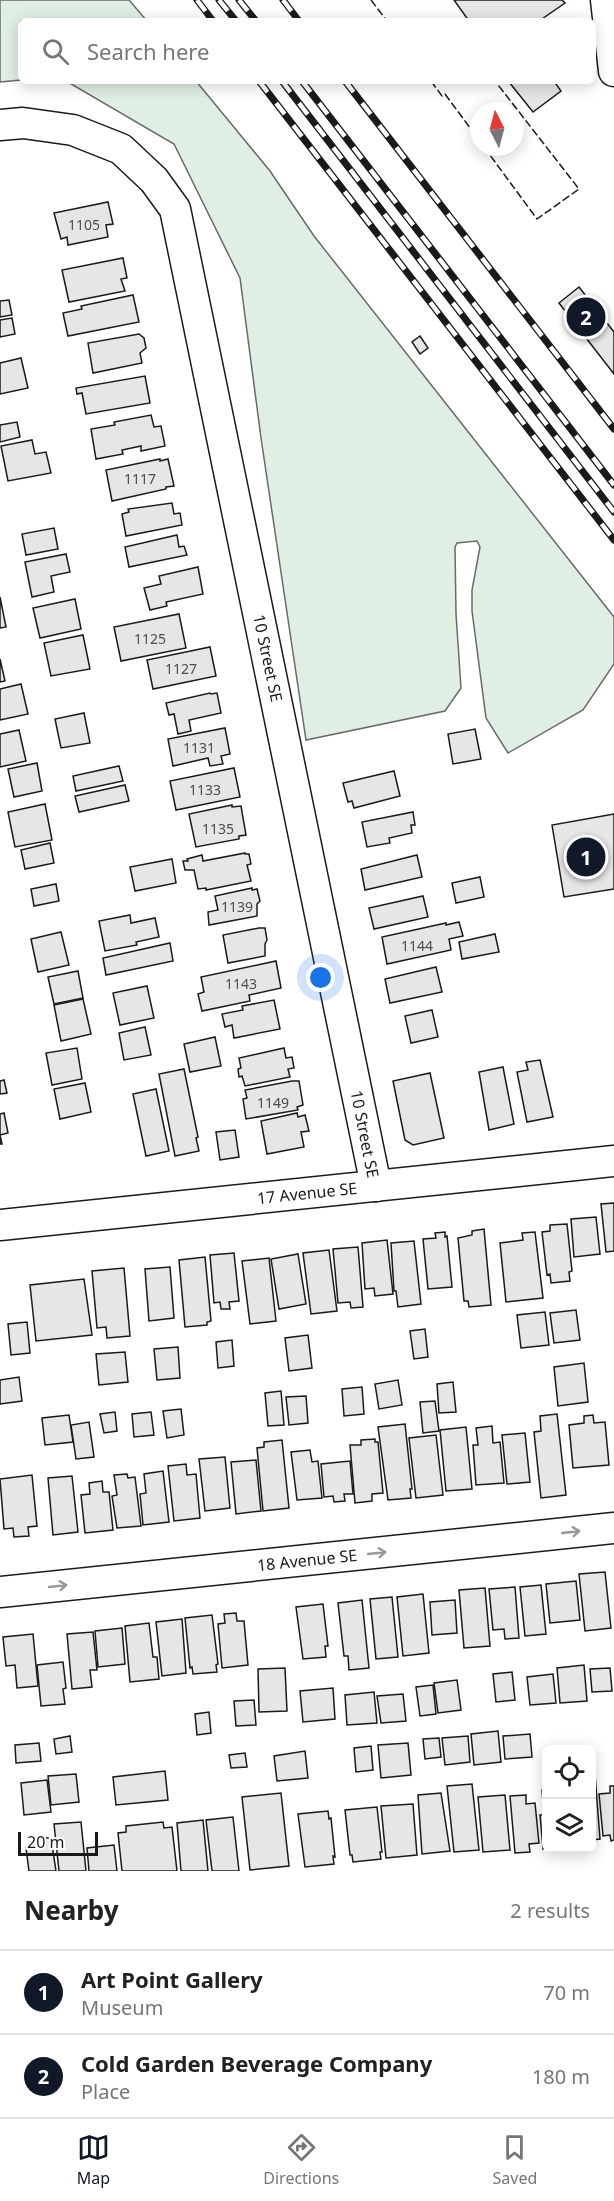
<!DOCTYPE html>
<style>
:root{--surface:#fff;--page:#f6f6f6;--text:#222;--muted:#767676;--line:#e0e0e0;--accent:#111827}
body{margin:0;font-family:"Noto Sans",sans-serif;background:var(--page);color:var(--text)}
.controls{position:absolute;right:18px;bottom:18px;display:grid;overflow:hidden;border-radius:9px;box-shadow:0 3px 15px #0003}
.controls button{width:54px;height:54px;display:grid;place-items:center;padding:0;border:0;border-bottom:2px solid var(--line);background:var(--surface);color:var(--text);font:30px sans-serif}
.compass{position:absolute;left:470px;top:102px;width:54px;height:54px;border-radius:50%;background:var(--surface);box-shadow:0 3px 15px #0003;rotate:354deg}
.scale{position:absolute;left:18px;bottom:15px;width:80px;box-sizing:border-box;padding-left:6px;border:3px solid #1a1a1a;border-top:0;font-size:16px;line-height:21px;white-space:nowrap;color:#1a1a1a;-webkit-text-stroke:4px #fff;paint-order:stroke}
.you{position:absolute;left:321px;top:978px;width:21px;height:21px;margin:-15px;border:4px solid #fff;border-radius:50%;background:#1a73e8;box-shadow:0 0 0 9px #1a73e833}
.badge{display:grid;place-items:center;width:39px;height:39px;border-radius:50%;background:var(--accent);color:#fff;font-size:20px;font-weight:700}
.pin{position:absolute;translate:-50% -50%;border:3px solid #fff;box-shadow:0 2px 6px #0006}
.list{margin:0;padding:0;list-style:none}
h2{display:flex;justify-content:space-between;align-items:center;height:78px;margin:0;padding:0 24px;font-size:26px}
h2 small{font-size:20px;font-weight:400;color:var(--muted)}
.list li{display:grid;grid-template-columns:39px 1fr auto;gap:18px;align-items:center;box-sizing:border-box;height:84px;padding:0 24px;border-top:2px solid var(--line)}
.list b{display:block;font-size:22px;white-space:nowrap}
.list p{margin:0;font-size:20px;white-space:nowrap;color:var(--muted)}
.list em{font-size:20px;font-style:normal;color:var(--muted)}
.icon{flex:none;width:33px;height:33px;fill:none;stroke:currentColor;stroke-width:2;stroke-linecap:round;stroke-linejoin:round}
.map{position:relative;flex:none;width:614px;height:1871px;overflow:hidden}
.search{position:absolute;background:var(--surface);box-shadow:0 3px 15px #0003;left:18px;right:18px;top:18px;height:66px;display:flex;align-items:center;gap:15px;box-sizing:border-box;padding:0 21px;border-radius:9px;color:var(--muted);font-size:22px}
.sheet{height:246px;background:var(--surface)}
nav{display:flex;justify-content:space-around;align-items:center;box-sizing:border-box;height:84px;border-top:2px solid var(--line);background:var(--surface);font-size:16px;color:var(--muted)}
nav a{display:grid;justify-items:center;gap:3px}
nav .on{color:var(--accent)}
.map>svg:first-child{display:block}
</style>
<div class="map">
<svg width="614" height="1871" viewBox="0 0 614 1871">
<rect width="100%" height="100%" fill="#fff"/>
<g fill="#e0efe3" stroke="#6a6a6a" stroke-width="1.5">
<polygon points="0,0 129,0 147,21 21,21 21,80 0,82"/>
<polygon points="66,81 196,81 270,171 314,236 614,617 614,664 583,710 508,753 486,718 472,611 472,590 480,547 477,541 457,543 455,547 456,614 461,688 445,711 306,740 261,438 240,278 174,144"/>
</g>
<g fill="#e6e6e6" stroke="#1a1a1a" stroke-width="1.5">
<polygon points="454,0 562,0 565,3 539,21 469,21"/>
<polygon points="511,81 554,81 561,91 533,112 509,82"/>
<polygon points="108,202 113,224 106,225 108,237 68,245 67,237 61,239 54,213"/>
<polygon points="123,258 127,278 121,279 125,291 69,302 62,270"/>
<polygon points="579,287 614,332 614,374 559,303"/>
<polygon points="133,295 139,322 68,336 63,313 82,309 81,306"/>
<polygon points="9,300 12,315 0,317 0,301"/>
<polygon points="12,318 15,334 0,337 0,320"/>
<polygon points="139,334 144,338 146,348 140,353 142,363 93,373 88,343"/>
<polygon points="420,336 428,348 420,354 412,342"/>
<polygon points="21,358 28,388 0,394 0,363"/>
<polygon points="145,376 150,403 86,414 82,393 77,394 76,388"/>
<polygon points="151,415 154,427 161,426 165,446 141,451 141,446 122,450 123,454 96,459 91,429 115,425 114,422"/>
<polygon points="17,422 20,437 0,442 0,425"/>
<polygon points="32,440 35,454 46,452 51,473 8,481 1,446"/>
<polygon points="160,459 160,461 168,459 174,486 166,487 166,489 112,501 106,470"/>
<polygon points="172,503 174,514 180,513 182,525 126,536 122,514 129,512 128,509"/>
<polygon points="54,528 58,549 26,555 22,534"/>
<polygon points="177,535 179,547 184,546 187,555 129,567 125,547"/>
<polygon points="66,554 70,572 51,576 54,592 32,597 25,562"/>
<polygon points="198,567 203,594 166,602 167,606 150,610 144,588 161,584 159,576"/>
<polygon points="0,597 6,627 0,628"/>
<polygon points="75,599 81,629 40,638 33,608"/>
<polygon points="179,614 186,648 121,661 114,627"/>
<polygon points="83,635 90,669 51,676 44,643"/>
<polygon points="210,647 216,676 153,689 147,660"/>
<polygon points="0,659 5,681 0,682"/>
<polygon points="21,684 28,714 0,720 0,689"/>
<polygon points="210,693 211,694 217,693 221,713 189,720 191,731 178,734 174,714 169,715 166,703"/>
<polygon points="84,713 90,743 61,748 55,719"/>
<polygon points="225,728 230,754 221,756 223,764 210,766 208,758 173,766 168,739"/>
<polygon points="475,729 481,759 453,764 448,734"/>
<polygon points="19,730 26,761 0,767 0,734"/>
<polygon points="37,763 42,791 14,797 8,769"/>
<polygon points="119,766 123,781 76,791 73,776"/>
<polygon points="234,768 240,797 176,810 170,781"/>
<polygon points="394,771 400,796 354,808 352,801 348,802 343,783"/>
<polygon points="125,785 129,801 79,812 75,796"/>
<polygon points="45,804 52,840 15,847 8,812"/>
<polygon points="232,805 232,807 241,806 246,835 239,836 239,839 196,847 189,814"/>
<polygon points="413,812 415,825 411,825 412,833 389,838 390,843 367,847 362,822"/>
<polygon points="614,814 614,889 564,897 552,825"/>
<polygon points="50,843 54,863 25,869 21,850"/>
<polygon points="245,853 245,854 249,854 251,864 247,865 251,881 206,890 206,888 198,889 194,870 185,870 183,861 188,861 187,859 202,855 203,861"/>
<polygon points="417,855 422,877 365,890 361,869"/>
<polygon points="172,859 176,883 135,891 130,867"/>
<polygon points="480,877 484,897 456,903 452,883"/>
<polygon points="56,884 59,901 34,906 31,889"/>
<polygon points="252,888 252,890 257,889 260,901 257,904 257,916 209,925 208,912 218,910 215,896"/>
<polygon points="423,896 428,917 374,929 369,908"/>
<polygon points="130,915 131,923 155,918 159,937 136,942 137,945 105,951 99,921"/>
<polygon points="459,922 463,936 449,939 451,950 387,964 382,937 446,923 446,925"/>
<polygon points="259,928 265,928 267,940 265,944 265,956 228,963 223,935"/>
<polygon points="61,932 69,965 38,972 31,939"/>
<polygon points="495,934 499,952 462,959 459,942"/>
<polygon points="170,943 173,961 106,975 103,958"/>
<polygon points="276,961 281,988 249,995 250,1001 202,1011 198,994 204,992 201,977"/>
<polygon points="436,967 442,992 390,1003 385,979"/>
<polygon points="78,971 83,998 54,1004 48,977"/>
<polygon points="147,986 154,1018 120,1025 113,993"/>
<polygon points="83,999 91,1034 61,1041 54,1005"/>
<polygon points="274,1000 280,1029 234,1038 232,1025 225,1027 222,1014 243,1010 242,1006"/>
<polygon points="432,1010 438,1037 411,1043 405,1016"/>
<polygon points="145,1027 151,1055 124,1060 119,1033"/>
<polygon points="215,1037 221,1066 190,1072 184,1044"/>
<polygon points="77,1048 82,1079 52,1085 46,1053"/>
<polygon points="284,1048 286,1058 292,1057 294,1068 288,1069 290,1077 245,1086 242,1076 239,1077 238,1069 241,1068 239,1058"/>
<polygon points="540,1060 553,1117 527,1122 517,1072 528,1070 526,1062"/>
<polygon points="503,1067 514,1124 489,1130 479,1072"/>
<polygon points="184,1069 198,1137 196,1138 199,1151 175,1156 159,1074"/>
<polygon points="430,1073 444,1138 413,1145 405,1140 393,1081"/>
<polygon points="4,1080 7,1093 0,1094 0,1081"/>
<polygon points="292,1081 299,1081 303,1105 297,1107 298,1110 246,1119 243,1099 247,1098 245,1090"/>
<polygon points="85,1083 91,1112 60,1119 54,1089"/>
<polygon points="156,1089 169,1151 146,1156 133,1094"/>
<polygon points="4,1113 8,1133 0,1135 2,1144 0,1144 0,1114"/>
<polygon points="297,1113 298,1117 305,1115 309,1131 301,1132 304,1147 267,1154 261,1121"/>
<polygon points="235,1130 239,1157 220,1160 216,1132"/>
<polygon points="614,1203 614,1251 606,1252 601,1204"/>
<polygon points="596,1217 600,1254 574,1257 571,1219"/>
<polygon points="567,1224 572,1271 569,1272 570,1281 551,1283 550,1274 547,1275 542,1232 550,1231 550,1225"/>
<polygon points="484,1229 491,1305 469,1307 468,1301 464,1301 458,1238 472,1235 472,1231"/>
<polygon points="445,1232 445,1237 447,1236 452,1287 428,1289 423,1239 436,1238 435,1233"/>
<polygon points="535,1232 543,1298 506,1302 500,1243 523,1240 522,1233"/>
<polygon points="387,1240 393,1294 375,1296 374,1288 365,1289 362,1243"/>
<polygon points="414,1241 421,1304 398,1307 396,1291 394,1291 391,1243"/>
<polygon points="358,1247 363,1307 351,1308 350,1302 338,1303 333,1249"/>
<polygon points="329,1250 337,1311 311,1314 303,1253"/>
<polygon points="234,1253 239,1301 229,1302 230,1309 221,1309 220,1302 214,1303 210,1255"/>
<polygon points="298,1254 306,1304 279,1309 271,1259"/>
<polygon points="205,1257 211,1321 207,1322 207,1325 185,1327 179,1260"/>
<polygon points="269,1258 276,1321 250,1324 242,1261"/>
<polygon points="170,1267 174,1318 149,1321 145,1269"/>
<polygon points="124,1268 130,1336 107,1338 106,1327 97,1328 92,1271"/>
<polygon points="84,1279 92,1335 36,1341 30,1285"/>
<polygon points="576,1310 580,1340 554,1343 550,1313"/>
<polygon points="545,1312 549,1345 521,1348 517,1315"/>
<polygon points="27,1322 30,1353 11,1355 8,1324"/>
<polygon points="425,1329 428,1357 414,1359 410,1331"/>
<polygon points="308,1335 312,1368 289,1371 285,1338"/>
<polygon points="232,1340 234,1366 218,1368 216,1342"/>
<polygon points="178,1347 180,1378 157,1380 154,1349"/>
<polygon points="125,1352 128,1382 99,1385 96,1354"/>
<polygon points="584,1363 588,1402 558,1406 554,1367"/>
<polygon points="19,1377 22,1401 0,1404 0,1380"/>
<polygon points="398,1380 402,1405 379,1409 375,1384"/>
<polygon points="453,1382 456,1412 439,1413 437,1384"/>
<polygon points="362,1387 364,1414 344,1416 342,1389"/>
<polygon points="281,1391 284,1425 268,1426 265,1393"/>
<polygon points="306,1396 308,1423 289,1425 286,1397"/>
<polygon points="435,1401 439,1431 423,1433 420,1402"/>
<polygon points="181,1409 184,1435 167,1438 163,1411"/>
<polygon points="115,1412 117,1431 104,1433 100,1414"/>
<polygon points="151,1412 154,1435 134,1437 132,1414"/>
<polygon points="557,1414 566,1495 541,1498 534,1432 541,1431 540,1416"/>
<polygon points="69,1415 73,1442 45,1445 42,1418"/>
<polygon points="593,1415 594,1423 605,1422 609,1465 573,1468 569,1425 584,1423 584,1416"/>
<polygon points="89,1422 94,1457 76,1459 71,1425"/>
<polygon points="405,1424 412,1489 410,1489 411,1498 388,1500 378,1427"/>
<polygon points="492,1426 493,1443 500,1442 504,1483 476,1485 473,1445 478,1445 476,1428"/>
<polygon points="466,1427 472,1489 446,1491 440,1430"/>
<polygon points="525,1433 530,1482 507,1484 502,1435"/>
<polygon points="436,1435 443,1495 416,1498 409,1438"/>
<polygon points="375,1439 375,1442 378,1442 383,1493 372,1494 372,1501 355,1503 350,1445 361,1445 361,1440"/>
<polygon points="282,1440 289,1508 263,1511 257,1448 264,1447 264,1442"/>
<polygon points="310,1450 312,1462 318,1461 322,1498 297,1500 291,1452"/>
<polygon points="225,1457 230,1508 205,1511 199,1459"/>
<polygon points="256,1460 261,1511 236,1514 231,1462"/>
<polygon points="350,1461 353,1494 344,1494 345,1501 334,1502 333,1496 324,1497 321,1464"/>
<polygon points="186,1464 187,1475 196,1474 200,1518 174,1521 168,1466"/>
<polygon points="163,1471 169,1522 143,1525 140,1494 146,1493 144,1474"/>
<polygon points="127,1474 128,1478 135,1477 141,1526 117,1528 112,1496 117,1495 114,1475"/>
<polygon points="32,1475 37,1526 28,1527 29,1536 14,1537 13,1528 4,1529 0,1479"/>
<polygon points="72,1476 78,1532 53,1535 48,1478"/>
<polygon points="102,1481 103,1492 109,1492 113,1530 85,1533 81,1495 90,1494 89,1483"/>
<polygon points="605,1572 611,1628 585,1631 579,1574"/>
<polygon points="576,1581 580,1620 550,1623 546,1584"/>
<polygon points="541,1585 546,1634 525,1636 520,1587"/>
<polygon points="515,1587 519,1638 505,1639 504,1629 493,1630 489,1589"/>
<polygon points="485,1588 490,1646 464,1648 459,1590"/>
<polygon points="423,1594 429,1653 403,1656 397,1597"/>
<polygon points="392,1597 398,1657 376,1659 370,1599"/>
<polygon points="362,1600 369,1668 349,1670 348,1656 344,1656 338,1603"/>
<polygon points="455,1600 457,1633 432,1635 430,1602"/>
<polygon points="323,1604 328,1646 325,1646 326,1657 303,1659 296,1607"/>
<polygon points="236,1613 237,1621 244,1621 248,1665 222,1668 218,1624 225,1623 224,1614"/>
<polygon points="212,1615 218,1664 216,1665 217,1672 193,1674 192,1667 190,1668 185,1618"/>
<polygon points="182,1619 186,1673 162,1676 156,1622"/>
<polygon points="149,1623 153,1657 157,1657 159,1679 130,1682 125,1626"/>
<polygon points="122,1628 125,1664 98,1667 95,1631"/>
<polygon points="93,1632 97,1670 90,1670 92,1687 72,1689 67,1634"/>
<polygon points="33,1634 38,1686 17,1688 15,1665 6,1666 3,1637"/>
<polygon points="63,1662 66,1688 63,1689 65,1704 41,1706 37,1665"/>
<polygon points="584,1665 587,1701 560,1703 557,1668"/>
<polygon points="285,1668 287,1711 259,1712 258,1669"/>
<polygon points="610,1668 612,1691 592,1692 590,1669"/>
<polygon points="512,1672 515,1700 496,1702 493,1674"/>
<polygon points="553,1674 556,1703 530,1705 527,1677"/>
<polygon points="457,1680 461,1710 438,1713 434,1683"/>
<polygon points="433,1685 436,1714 420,1716 416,1687"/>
<polygon points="333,1688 335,1719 303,1722 300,1691"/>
<polygon points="374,1692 377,1723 347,1725 345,1695"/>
<polygon points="403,1694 406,1721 381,1723 377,1696"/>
<polygon points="254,1700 256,1725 236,1726 234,1701"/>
<polygon points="209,1712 211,1733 197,1735 195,1714"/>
<polygon points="498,1731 501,1762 474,1765 471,1734"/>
<polygon points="530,1734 532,1757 505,1759 503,1736"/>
<polygon points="70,1736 72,1752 56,1754 54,1739"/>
<polygon points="468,1736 470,1762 445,1765 442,1738"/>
<polygon points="439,1738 441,1757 425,1759 423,1739"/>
<polygon points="39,1743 41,1761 16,1763 15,1745"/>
<polygon points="408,1743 411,1775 381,1778 378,1745"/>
<polygon points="371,1746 373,1770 356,1772 354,1748"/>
<polygon points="305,1751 308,1778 277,1781 274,1756"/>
<polygon points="245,1753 247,1767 231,1768 229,1755"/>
<polygon points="165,1771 168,1800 116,1805 113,1777"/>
<polygon points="76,1774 79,1802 51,1805 48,1776"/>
<polygon points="592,1774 595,1774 600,1839 592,1840"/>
<polygon points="47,1780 51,1812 24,1815 21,1783"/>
<polygon points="472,1784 479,1850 454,1852 447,1786"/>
<polygon points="610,1786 614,1786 614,1840 611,1841 610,1835 603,1836 599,1794 610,1793"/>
<polygon points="542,1790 546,1790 546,1848 543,1849 540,1815 544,1815"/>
<polygon points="281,1793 289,1866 250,1870 242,1797"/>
<polygon points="441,1793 450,1851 422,1854 418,1795"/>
<polygon points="505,1795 510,1850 483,1852 478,1797"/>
<polygon points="526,1795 526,1804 535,1803 539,1843 529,1844 530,1852 515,1853 510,1796"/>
<polygon points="413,1804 417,1855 386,1858 381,1806"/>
<polygon points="377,1807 382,1852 380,1852 381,1859 353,1862 352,1855 350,1855 345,1810"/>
<polygon points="328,1811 329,1819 331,1818 335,1857 333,1856 334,1864 305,1867 298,1814"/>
<polygon points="233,1817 239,1871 212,1871 206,1820"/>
<polygon points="203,1820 208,1871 181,1871 177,1823"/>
<polygon points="81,1822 86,1871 59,1871 54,1824"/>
<polygon points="163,1822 164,1828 172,1827 177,1871 122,1871 118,1833 126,1832 126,1826"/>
<polygon points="43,1838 51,1838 56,1871 29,1871 26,1848 44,1845"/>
<polygon points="114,1845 117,1871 89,1871 87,1848"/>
</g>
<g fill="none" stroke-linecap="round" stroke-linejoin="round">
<defs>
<g id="minor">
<polyline points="606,0 614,71"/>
<polyline points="0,125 23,123 73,130 121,149 154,180 175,209 376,1186"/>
<polyline points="0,1225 614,1161"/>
<polyline points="0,1592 614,1528"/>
</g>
</defs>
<use href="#minor" stroke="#1a1a1a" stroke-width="33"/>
<use href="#minor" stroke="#fff" stroke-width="30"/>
<defs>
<g id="rail">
<polyline points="197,0 213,21"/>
<polyline points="219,0 236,21"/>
<polyline points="239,0 256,21"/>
<polyline points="283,0 299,21"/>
<polyline points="259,81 614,540"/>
<polyline points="282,81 614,512"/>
<polyline points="302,81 614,485"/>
<polyline points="345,81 614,429"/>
</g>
</defs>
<use href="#rail" stroke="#1a1a1a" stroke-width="7"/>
<use href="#rail" stroke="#fff" stroke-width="4.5" stroke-dasharray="14" stroke-linecap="butt"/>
<g stroke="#1a1a1a" stroke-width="1.5" stroke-dasharray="8 3" stroke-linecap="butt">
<polyline points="371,0 387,21"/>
<polyline points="431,81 442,96 445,94 479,140"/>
<polyline points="484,147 537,219 579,189 495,81"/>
</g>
</g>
<defs><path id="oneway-shaft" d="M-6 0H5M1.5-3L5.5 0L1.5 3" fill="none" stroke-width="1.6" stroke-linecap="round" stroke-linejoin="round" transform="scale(1.5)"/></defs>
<g stroke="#989898">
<use href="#oneway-shaft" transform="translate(571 1532) rotate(-6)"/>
<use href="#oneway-shaft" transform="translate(377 1553) rotate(-6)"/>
<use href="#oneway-shaft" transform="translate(58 1586) rotate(-6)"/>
</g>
<g text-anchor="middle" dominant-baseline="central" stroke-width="4.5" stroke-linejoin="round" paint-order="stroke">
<g font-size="14" fill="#4d4d4d">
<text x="84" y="224">1105</text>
<text x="140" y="478">1117</text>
<text x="150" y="638">1125</text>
<text x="181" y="668">1127</text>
<text x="199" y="747">1131</text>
<text x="205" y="789">1133</text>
<text x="218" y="828">1135</text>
<text x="237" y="906">1139</text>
<text x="417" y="945">1144</text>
<text x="241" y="983">1143</text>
<text x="273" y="1102">1149</text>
</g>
<g font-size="16" fill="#1a1a1a" stroke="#fff">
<text transform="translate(268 658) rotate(78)">10 Street SE</text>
<text transform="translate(365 1134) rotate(79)">10 Street SE</text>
<text transform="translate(307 1193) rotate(-6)">17 Avenue SE</text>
<text transform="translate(307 1560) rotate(-6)">18 Avenue SE</text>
</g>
</g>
</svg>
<div class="controls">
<button><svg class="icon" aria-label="locate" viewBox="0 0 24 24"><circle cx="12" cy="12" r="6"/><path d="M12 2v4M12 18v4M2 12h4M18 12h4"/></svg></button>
<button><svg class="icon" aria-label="layers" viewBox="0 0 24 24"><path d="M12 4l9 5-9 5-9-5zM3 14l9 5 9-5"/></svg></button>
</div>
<svg class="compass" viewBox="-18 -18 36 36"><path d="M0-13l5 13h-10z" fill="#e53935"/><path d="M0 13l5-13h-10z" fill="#767676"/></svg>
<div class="scale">20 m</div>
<div class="you"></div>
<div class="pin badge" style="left:586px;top:857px">1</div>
<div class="pin badge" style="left:586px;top:317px">2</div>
<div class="search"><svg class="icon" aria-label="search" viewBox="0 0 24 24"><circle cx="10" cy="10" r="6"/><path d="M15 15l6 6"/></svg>Search here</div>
</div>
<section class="sheet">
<h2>Nearby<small>2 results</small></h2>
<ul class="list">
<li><span class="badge">1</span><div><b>Art Point Gallery</b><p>Museum</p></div><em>70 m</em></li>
<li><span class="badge">2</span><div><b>Cold Garden Beverage Company</b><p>Place</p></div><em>180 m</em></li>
</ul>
</section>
<nav>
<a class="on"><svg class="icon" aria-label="map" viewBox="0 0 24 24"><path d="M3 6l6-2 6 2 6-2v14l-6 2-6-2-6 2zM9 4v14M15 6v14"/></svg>Map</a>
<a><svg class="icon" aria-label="directions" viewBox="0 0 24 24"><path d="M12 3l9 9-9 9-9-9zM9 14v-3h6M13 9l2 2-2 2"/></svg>Directions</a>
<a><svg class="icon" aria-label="saved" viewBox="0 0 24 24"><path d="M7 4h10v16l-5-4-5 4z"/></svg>Saved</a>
</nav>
